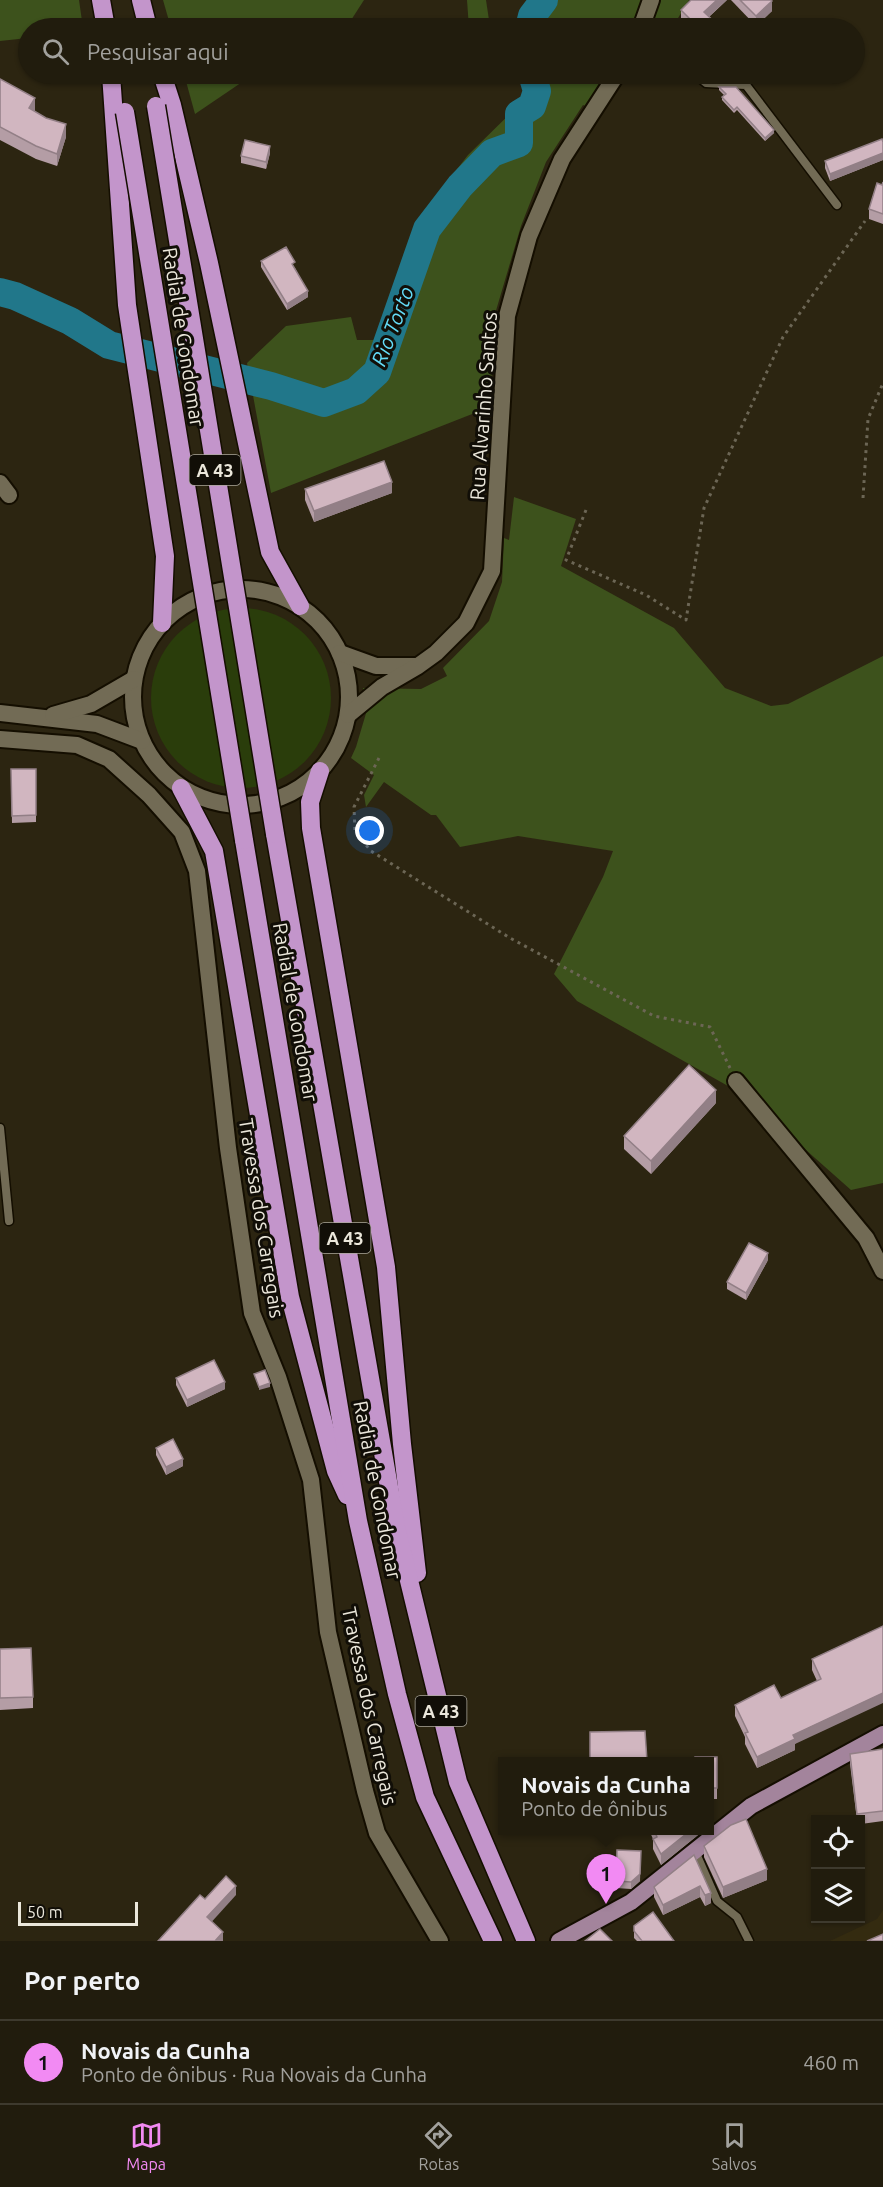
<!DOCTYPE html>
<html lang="pt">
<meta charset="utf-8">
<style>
:root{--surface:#211c0d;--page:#2d291b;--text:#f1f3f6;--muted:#a2a19d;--line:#3e3a2e;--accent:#f28af3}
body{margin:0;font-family:Ubuntu,sans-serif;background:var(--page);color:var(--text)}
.controls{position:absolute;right:18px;bottom:18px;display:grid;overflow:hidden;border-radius:0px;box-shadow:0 2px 4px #0004}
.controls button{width:54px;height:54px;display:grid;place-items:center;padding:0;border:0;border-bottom:2px solid var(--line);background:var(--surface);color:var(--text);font:30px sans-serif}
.scale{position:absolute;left:18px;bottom:15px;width:120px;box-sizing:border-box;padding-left:6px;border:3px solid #ebe7db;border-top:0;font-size:16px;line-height:21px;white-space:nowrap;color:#ebe7db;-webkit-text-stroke:4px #110e07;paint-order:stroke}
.you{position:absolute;left:370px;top:831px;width:21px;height:21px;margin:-15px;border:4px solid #fff;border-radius:50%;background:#1a73e8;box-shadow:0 0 0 9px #1a73e833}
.badge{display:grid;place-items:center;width:39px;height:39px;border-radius:50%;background:var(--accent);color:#111;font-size:20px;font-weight:700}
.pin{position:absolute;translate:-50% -50px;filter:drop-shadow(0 2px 3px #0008)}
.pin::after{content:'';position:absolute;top:32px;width:21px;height:18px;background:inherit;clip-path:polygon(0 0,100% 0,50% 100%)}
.popup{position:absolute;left:498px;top:1757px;width:216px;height:78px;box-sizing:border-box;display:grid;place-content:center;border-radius:0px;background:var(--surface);filter:drop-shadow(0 2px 4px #0005);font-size:20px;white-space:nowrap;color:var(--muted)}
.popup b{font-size:22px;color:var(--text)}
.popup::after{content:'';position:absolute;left:50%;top:100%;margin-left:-12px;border:12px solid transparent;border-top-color:var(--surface)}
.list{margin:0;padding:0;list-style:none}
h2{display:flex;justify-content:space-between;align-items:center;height:78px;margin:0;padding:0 24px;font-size:26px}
h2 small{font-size:20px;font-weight:400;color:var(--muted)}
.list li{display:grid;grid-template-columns:39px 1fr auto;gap:18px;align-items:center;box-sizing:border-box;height:84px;padding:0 24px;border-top:2px solid var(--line)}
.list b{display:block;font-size:22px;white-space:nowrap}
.list p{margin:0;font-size:20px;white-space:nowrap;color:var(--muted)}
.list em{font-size:20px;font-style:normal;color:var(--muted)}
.icon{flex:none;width:33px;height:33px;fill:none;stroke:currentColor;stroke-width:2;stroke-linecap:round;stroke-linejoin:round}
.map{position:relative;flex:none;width:883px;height:1941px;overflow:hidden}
.search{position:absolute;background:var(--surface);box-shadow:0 2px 4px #0004;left:18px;right:18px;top:18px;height:66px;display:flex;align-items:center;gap:15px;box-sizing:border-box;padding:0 21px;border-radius:33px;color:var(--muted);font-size:22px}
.sheet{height:162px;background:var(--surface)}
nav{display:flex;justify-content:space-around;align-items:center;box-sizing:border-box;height:84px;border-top:2px solid var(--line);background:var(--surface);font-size:16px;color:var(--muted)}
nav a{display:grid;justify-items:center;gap:3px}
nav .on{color:var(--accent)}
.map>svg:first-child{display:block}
</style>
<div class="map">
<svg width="883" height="1941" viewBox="0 0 883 1941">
<rect width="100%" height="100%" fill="#2c2511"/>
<polygon fill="#342b10" points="883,1910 883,1941 830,1941 877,1919"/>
<circle fill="#2a3d0b" cx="241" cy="698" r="90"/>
<g fill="#3d521c">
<polygon points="0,0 79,0 83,28 28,28 28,38 0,41"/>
<polygon points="163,0 364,0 346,28 171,28"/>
<polygon points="467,0 486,0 489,20 483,28 469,28"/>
<polygon points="534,0 689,0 672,28 522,28 522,25 527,19"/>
<polygon points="184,74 254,74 195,114"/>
<polygon points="526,74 611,74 591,108 583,105 546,162 521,226 495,314 490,407 271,493 247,363 286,326 351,317 357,340 373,340 388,355 431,233 437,195 468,155 530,94"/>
<polygon points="514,497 576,519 561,566 674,628 725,688 771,706 788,704 883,656 883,1183 851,1190 744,1095 577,1001 554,974 603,877 613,851 518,836 460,847 436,815 431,815 384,782 366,807 364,795 374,775 351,758 356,747 367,710 363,688 421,689 447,676 443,668 489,621 502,582 504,538 509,540"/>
</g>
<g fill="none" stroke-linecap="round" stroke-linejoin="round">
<g stroke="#21778a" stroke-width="28">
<polyline points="529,28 532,16 544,0"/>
<polyline points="0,292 15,296 70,321 109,345 271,386 324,403 356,391 377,372 427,229 460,186 492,153 519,143 519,114 532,106 537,91 532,74"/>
</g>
<defs>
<g id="service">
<polyline points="695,74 706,83 746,85 837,205"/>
<polyline points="0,1128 9,1221"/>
<polyline points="695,1851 717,1901 737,1917 749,1941"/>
</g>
<g id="minor">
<polyline points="0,483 9,495"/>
<polyline points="0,739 77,745 109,759 149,795 182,832 197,871 228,1148 252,1313 278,1377 311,1480 328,1632 365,1791 377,1833 440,1941"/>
<polyline points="736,1081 866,1238 883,1271"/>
</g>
<g id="tertiary">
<polyline points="641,28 651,0"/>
<circle cx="241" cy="697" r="108"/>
<polyline points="340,653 376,666 417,666"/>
<polyline points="0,713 97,724 142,741"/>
<polyline points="53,715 91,704 134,679"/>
<polyline points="348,715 382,687 418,666 436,653 466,623 492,571 507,316 529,236 562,159 617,74"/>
</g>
<polyline id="primary" points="559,1941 631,1902 751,1806 883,1734"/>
<g id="motorway">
<polyline points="101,0 106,28"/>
<polyline points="141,0 148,28"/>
<polyline points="111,74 127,305 165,556 162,623"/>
<polyline points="162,74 172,105 209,263 270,552 300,606"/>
<polyline points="320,771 310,802 311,828 386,1267 402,1444 417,1573"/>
<polyline points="181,788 214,851 290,1297 336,1471 347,1495"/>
<polyline points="275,834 396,1527 458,1782 526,1941"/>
<polyline points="244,840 358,1521 397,1694 425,1797 493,1941"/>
</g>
</defs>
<use href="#service" stroke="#140e00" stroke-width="11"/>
<use href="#minor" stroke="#140e00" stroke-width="20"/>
<use href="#tertiary" stroke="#140e00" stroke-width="20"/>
<use href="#primary" stroke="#140e00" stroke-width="20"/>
<use href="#motorway" stroke="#140e00" stroke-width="21"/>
<g stroke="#6c6655" stroke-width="3" stroke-dasharray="3 4.5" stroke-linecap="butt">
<polyline points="863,498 868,419 883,383"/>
<polyline points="586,510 566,560 646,595 686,620 704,508 783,337 865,221"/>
<polyline points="379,758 354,807 355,832 371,851 510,938 654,1016 710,1027 730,1068"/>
</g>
<use href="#service" stroke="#726b55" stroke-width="8"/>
<use href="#minor" stroke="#726b55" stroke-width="16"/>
<use href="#tertiary" stroke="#726b55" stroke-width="16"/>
<use href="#primary" stroke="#a3849c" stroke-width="16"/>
<use href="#motorway" stroke="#c395cb" stroke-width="18"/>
<defs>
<g id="motorway-bridge">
<polyline points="156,106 275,834"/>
<polyline points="125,112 244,840"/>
</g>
</defs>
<use href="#motorway-bridge" stroke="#140e00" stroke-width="21" stroke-linecap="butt"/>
<use href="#motorway-bridge" stroke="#c395cb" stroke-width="18"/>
</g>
<g fill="#b49da5">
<polygon points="727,0 709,17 721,28 690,28 681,19 681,10"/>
<polygon points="731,0 771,0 772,11 756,26"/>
<polygon points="0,79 35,111 34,111 66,137 57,166 36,159 0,140"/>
<polygon points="719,87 774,133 765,141 737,110 734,113 722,100 722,97 724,95 719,90"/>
<polygon points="883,142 883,160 830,181 825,168 825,161"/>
<polygon points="270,153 266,169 241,163 241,156"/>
<polygon points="883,182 883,224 869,219 869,209"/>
<polygon points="261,261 295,268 308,297 287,310 261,267"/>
<polygon points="305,489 392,493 314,522 305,500"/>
<polygon points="11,769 36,769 36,822 12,823"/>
<polygon points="716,1103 651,1174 624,1149 624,1136"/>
<polygon points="768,1260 746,1300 727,1289 727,1282"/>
<polygon points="176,1378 225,1389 187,1407 176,1385"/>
<polygon points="156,1448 183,1466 166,1475 156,1455"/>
<polygon points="883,1626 795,1744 795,1750 757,1768 745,1744 745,1737 735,1716 735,1705 781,1698 817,1681 812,1670 812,1659"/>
<polygon points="0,1649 33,1697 33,1708 0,1710"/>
<polygon points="883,1749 883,1821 861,1824 861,1820 857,1820 850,1764 850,1754"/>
<polygon points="717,1757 717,1799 710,1799 710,1761"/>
<polygon points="649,1830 698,1830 698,1835 661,1865 653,1849 653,1839"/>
<polygon points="704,1846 767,1880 723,1898 704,1857"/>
<polygon points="617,1850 640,1881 631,1889 616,1888"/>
<polygon points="694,1855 711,1903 705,1906 700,1897 663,1915 654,1897 654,1887"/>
<polygon points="634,1926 674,1941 637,1941 634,1938"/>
</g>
<g fill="#927f86">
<polygon points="717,0 727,0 704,21 704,12"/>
<polygon points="772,1 772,11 756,26 756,16"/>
<polygon points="737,74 742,74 737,78"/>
<polygon points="35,98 35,111 29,121 29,108"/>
<polygon points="66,124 66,137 57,166 57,154"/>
<polygon points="774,130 774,133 765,141 765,138"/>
<polygon points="270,146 270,153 266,169 266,162"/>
<polygon points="883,153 883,160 830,181 830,174"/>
<polygon points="308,291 308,297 287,310 287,304"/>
<polygon points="392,482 392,493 314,522 314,511"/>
<polygon points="716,1090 716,1103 651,1174 651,1161"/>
<polygon points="768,1253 768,1260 746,1300 746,1293"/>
<polygon points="225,1382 225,1389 187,1407 187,1400"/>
<polygon points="270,1383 270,1387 259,1390 259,1387"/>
<polygon points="183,1459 183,1466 166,1475 166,1467"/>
<polygon points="883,1693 883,1703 795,1744 795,1750 757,1768 757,1757 793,1735"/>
<polygon points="691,1830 698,1830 698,1835 661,1865 661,1854"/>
<polygon points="641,1858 640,1881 631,1889 631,1882"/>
<polygon points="767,1869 767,1880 723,1898 723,1887"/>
<polygon points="236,1886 236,1895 207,1927 207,1917"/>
<polygon points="700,1886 700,1897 663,1915 663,1905"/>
<polygon points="711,1893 711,1903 705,1906 705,1895"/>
<polygon points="223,1932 223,1941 215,1941"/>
</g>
<g fill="#d1b6c0" stroke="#927f86" stroke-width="1.5">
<polygon points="691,0 717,0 704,12 721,28 699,28 681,10"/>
<polygon points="740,0 771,0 772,1 756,16"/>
<polygon points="0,79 35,98 29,108 46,118 66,124 57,154 36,146 0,127"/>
<polygon points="719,87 736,87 774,130 765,138 737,107 734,110 722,97 726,94"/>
<polygon points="882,139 883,142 883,153 830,174 825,161"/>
<polygon points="245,140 270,146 266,162 241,156"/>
<polygon points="883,182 883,214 869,209 877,183 882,185"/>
<polygon points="286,247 295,262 292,264 308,291 287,304 261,261"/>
<polygon points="384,461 392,482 314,511 305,489"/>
<polygon points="11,769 36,769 36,815 12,816"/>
<polygon points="689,1065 716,1090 651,1161 624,1136"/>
<polygon points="749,1243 768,1253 746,1293 727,1282"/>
<polygon points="214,1360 225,1382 187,1400 176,1378"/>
<polygon points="265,1370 270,1383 259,1387 254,1374"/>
<polygon points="173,1439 183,1459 166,1467 156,1448"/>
<polygon points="883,1626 883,1693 793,1735 795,1739 757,1757 745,1733 748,1732 735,1705 774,1685 781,1698 821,1679 812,1659"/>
<polygon points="31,1648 33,1697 0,1698 0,1649"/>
<polygon points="645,1731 647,1761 590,1761 590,1732"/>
<polygon points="883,1749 883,1811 857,1814 850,1754"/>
<polygon points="695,1757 717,1757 717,1788 710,1788 710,1761 695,1761"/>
<polygon points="746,1819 767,1869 723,1887 704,1846 731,1825"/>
<polygon points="654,1830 691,1830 661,1854 653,1839 657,1837"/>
<polygon points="617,1850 641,1851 640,1874 631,1882 616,1881"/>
<polygon points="694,1855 711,1893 705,1895 700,1886 663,1905 654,1887"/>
<polygon points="226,1876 236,1886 207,1917 223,1932 215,1941 158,1941 200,1895 205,1899"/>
<polygon points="653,1912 674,1941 642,1941 634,1931 634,1926"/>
<polygon points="600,1929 612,1941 585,1941"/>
<polygon points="883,1934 883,1941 867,1941"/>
</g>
<g text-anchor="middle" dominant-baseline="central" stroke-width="6" stroke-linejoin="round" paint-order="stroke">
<g fill="#110e07" stroke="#aaa69b" stroke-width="1.5">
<rect x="189.5" y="455" width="51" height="30" rx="4.5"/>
<rect x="319.5" y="1223" width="51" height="30" rx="4.5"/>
<rect x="415.5" y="1696" width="51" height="30" rx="4.5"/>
</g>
<g font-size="18" font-weight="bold" fill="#ebe7db">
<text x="215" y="470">A 43</text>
<text x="345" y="1238">A 43</text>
<text x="441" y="1711">A 43</text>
</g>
<g font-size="20" fill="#ebe7db" stroke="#110e07">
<text transform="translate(184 337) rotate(81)">Radial de Gondomar</text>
<text transform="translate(483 406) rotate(-86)">Rua Alvarinho Santos</text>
<text transform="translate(296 1012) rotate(80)">Radial de Gondomar</text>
<text transform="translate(262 1218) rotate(81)">Travessa dos Carregais</text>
<text transform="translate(378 1490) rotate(79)">Radial de Gondomar</text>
<text transform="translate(370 1706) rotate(78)">Travessa dos Carregais</text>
</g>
<g font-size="21" font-style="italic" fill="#64dbf7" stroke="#110e07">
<text transform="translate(392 326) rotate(-69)">Rio Torto</text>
</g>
</g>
</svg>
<div class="controls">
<button><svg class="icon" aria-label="locate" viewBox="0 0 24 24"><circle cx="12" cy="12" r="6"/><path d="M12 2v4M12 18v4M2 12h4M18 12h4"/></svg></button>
<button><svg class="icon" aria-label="layers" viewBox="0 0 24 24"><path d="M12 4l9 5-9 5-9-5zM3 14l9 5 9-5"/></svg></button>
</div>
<div class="scale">50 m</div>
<div class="you"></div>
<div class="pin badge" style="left:606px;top:1904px">1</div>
<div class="popup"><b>Novais da Cunha</b>Ponto de ônibus</div>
<div class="search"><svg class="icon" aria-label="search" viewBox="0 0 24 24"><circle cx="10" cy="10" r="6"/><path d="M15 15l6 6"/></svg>Pesquisar aqui</div>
</div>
<section class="sheet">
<h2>Por perto<small></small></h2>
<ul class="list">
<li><span class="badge">1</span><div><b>Novais da Cunha</b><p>Ponto de ônibus · Rua Novais da Cunha</p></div><em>460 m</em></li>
</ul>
</section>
<nav>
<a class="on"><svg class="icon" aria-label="map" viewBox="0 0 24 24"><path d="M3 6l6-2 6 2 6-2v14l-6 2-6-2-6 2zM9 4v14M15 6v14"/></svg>Mapa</a>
<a><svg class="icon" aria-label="directions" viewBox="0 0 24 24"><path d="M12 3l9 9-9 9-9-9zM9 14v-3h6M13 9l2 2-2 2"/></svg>Rotas</a>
<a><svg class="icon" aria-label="saved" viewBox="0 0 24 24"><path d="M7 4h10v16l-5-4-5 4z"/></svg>Salvos</a>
</nav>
